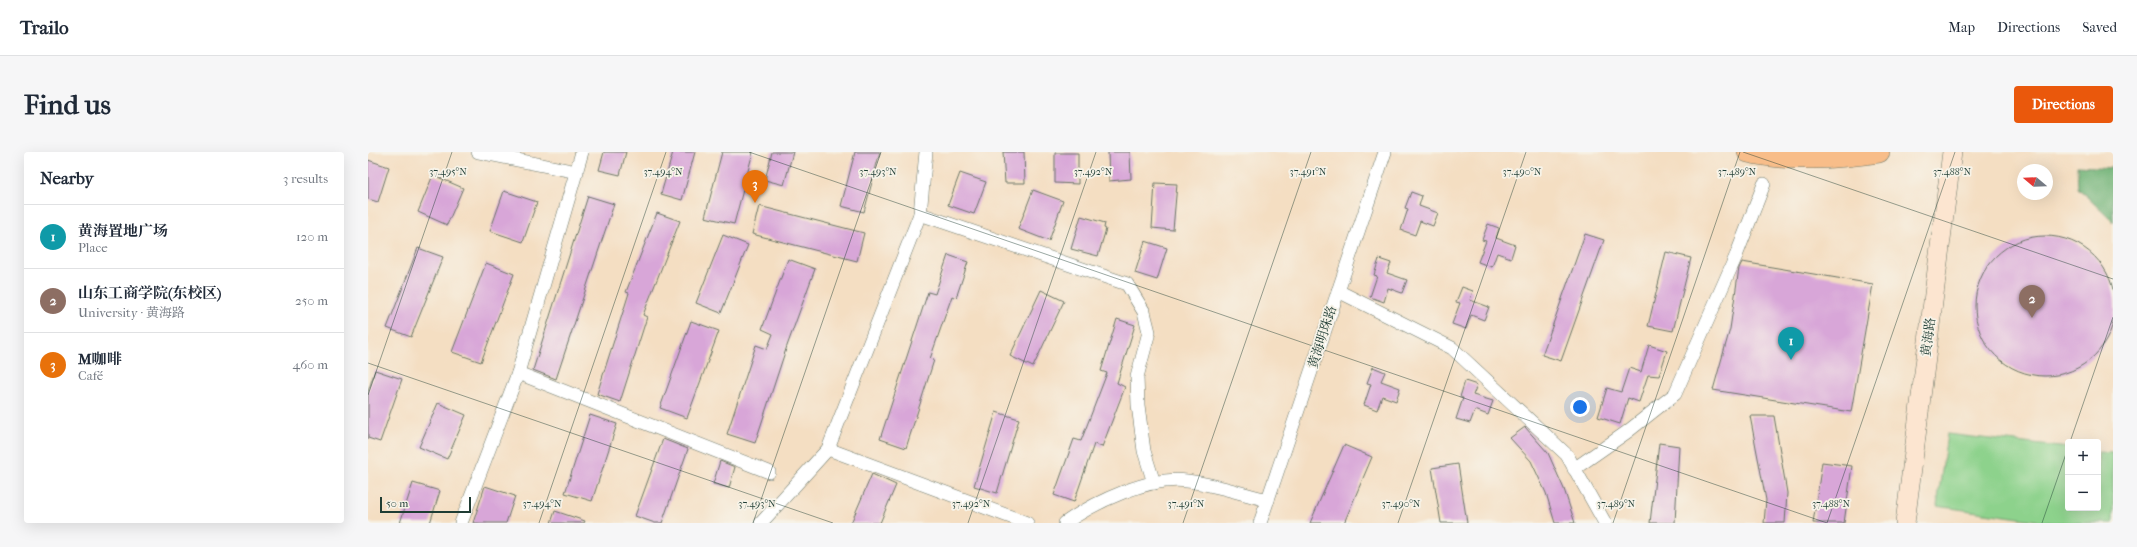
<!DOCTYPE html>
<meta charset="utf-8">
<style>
:root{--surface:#fff;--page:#f6f6f7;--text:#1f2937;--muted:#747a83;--line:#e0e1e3;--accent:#ea580c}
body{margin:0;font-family:"IM FELL French Canon","Noto Serif SC",serif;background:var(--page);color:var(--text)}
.controls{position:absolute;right:12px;bottom:12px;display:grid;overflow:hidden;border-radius:4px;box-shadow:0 4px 16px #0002}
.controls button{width:36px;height:36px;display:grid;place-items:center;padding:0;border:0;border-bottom:1px solid var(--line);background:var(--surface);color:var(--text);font:20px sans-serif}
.compass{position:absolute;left:1649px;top:12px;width:36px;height:36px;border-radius:50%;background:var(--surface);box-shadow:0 4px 16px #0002;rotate:289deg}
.scale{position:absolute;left:12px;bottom:10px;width:91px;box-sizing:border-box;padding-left:4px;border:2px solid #1f3d34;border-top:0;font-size:11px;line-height:14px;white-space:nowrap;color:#1f3d34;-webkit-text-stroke:3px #f7f3e8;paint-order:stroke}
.you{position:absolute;left:1212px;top:255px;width:14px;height:14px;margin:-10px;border:3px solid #fff;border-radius:50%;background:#1a73e8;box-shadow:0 0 0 6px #1a73e833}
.badge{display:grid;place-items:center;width:26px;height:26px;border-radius:50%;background:var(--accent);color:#fff;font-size:13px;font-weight:700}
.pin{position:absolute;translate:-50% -33px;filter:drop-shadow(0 1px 2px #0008)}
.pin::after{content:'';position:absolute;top:21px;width:14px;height:12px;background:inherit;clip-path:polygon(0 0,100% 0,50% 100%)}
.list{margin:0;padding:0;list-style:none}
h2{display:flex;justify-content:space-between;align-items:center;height:52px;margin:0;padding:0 16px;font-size:17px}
h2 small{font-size:13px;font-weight:400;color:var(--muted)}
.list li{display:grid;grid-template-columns:26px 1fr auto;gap:12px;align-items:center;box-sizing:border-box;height:64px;padding:0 16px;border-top:1px solid var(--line)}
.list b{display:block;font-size:15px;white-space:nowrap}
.list p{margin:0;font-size:13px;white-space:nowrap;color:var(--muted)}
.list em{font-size:13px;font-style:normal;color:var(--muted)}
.map{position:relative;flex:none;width:1745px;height:371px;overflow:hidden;border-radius:4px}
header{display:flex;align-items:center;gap:24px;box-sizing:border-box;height:56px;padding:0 20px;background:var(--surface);border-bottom:1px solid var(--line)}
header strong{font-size:19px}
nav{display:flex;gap:22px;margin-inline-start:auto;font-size:14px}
.intro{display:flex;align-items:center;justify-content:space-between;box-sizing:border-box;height:96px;padding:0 24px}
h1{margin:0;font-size:28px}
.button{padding:10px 18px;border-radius:4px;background:var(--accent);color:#fff;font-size:14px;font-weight:700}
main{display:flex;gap:24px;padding:0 24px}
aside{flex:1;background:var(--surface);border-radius:4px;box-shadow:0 4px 16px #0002}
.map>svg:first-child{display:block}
</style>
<header>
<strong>Trailo</strong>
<nav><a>Map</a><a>Directions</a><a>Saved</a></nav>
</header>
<div class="intro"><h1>Find us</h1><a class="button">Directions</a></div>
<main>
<aside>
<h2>Nearby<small>3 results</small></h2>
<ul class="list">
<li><span class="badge" style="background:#0f9aa8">1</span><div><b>黄海置地广场</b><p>Place</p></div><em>120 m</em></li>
<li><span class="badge" style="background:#8d6e63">2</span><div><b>山东工商学院(东校区)</b><p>University · 黄海路</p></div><em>250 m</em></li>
<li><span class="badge" style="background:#e8710a">3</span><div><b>M咖啡</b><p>Café</p></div><em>460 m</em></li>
</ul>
</aside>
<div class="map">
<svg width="1745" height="371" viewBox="0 0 1745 371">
<rect width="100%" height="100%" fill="#f7f3e8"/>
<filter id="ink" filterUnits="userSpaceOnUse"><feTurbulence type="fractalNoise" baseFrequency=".025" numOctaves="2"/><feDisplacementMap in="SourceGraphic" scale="8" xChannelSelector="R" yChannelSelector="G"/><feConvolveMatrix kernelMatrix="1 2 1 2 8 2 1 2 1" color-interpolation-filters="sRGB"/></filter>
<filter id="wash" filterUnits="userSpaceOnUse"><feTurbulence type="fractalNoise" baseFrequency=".012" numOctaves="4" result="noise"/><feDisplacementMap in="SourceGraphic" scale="16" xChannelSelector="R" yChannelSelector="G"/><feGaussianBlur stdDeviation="0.9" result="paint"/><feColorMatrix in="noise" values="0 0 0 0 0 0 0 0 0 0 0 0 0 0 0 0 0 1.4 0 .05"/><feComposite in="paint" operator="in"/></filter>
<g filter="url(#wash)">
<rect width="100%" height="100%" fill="#f4dec2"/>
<polygon fill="#8dd28c" stroke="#568860" points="1579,282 1700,296 1700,356 1730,356 1730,300 1745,301 1745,371 1685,371 1569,354"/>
<polygon fill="#72b478" stroke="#487856" points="1709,14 1745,16 1745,70 1710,36"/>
<g id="blocks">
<g fill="#d8a6d8">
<polygon points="236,0 258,0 252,23 231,18"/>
<polygon points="305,0 327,0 314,48 293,42"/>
<polygon points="354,0 385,0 366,72 337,65"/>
<polygon points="404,0 425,0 416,33 397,28"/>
<polygon points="487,0 512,0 496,60 473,54"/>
<polygon points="635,0 656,0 657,31 637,31"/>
<polygon points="740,0 762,0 763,27 741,29"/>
<polygon points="687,1 710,1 710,32 687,31"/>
<polygon points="0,8 21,15 10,50 0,47"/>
<polygon points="592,21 618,30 606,62 580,53"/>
<polygon points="65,23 95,36 79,73 50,60"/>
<polygon points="787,31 809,32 805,78 784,76"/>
<polygon points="665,38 695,49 681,89 650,77"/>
<polygon points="136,39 169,50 155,90 122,79"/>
<polygon points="1043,40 1054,44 1051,54 1070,61 1065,74 1052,69 1047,83 1033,78 1040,57 1037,56"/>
<polygon points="220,44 246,52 188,227 165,218"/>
<polygon points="391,54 496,81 489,109 384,82"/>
<polygon points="289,61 312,69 275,163 279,165 252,250 229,242 261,141 258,140"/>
<polygon points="713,64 737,71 736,76 738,77 730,104 703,97"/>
<polygon points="1120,72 1131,76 1128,86 1147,93 1143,106 1129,101 1124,115 1110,110 1118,89 1114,88"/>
<polygon points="1217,82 1236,88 1193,209 1174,203"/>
<polygon points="355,83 380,93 353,161 328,151"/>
<circle cx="1677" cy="154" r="70"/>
<polygon points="777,89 799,96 789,128 767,121"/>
<polygon points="50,96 75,105 43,185 19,176"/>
<polygon points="1298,100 1323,106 1305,179 1280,174"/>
<polygon points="580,103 600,110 588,146 584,144 562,207 566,208 538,296 512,287 560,140 567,142"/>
<polygon points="420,107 447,117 419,194 387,291 359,282 388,193 399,197 405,182 394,177"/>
<polygon points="1011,107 1023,111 1019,121 1039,128 1034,141 1020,136 1016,150 1002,145 1009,124 1006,123"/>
<polygon points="1374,110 1505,132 1483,260 1345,238 1362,177 1371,116"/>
<polygon points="118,111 146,122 113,210 84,200"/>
<polygon points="1094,135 1105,139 1102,148 1121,155 1116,168 1103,163 1098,177 1084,172 1092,151 1088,150"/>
<polygon points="673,138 696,149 665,215 642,204"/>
<polygon points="749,167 767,173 749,231 757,235 734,295 726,292 706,350 686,343 706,287 713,289 739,221 733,219"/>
<polygon points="323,169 351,179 319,266 292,256"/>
<polygon points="1281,193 1299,199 1291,224 1280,223 1271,250 1260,246 1252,272 1230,265 1239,236 1253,240 1261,216 1273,220"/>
<polygon points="1005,215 1017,220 1013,229 1032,236 1028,249 1014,244 1009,258 996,253 1003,232 999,231"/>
<polygon points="7,218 34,227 12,290 0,286 0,240"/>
<polygon points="1097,229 1109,233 1105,243 1125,249 1120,263 1107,258 1102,271 1088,267 1095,246 1092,245"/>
<polygon points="70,251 98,263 79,307 51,295"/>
<polygon points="628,260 651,267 629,341 606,334"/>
<polygon points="222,263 249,272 224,349 197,341"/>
<polygon points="1382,264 1406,264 1419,341 1417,371 1396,371 1398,348"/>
<polygon points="1157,275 1180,301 1196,337 1207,371 1187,371 1178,341 1163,309 1142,286"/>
<polygon points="295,287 320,297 294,371 287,371 267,364"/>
<polygon points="1291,291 1311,294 1307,371 1282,371"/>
<polygon points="976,293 1004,305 976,371 942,371"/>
<polygon points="352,309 367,315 361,336 345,332"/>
<polygon points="1454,310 1484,314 1476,371 1445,371"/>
<polygon points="1090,312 1099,371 1073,371 1064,316"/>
<polygon points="504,322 528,333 512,371 483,371"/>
<polygon points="45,331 72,339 62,371 32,371"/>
<polygon points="117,334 147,344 138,371 105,371"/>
<polygon points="187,359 217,369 216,371 183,371"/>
</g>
</g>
</g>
<g filter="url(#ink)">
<use href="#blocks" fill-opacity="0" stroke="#6a7566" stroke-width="1"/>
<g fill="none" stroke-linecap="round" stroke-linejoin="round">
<defs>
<g id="minor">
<polyline points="110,0 209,20"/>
<polyline points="552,62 759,132 776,160 781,180 769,225 770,253 776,299 786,331"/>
<polyline points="970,139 1084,196 1199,303 1237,371"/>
<polyline points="150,221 401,320"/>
<polyline points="460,297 659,371"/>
<polyline points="1206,317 1259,280 1307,242 1368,104 1396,32"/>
<polyline points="93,371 150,221 214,0"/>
<polyline points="393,371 460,297 552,62 558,0"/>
<path d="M697 371C727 350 781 324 819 329 846 332 874 342 900 348"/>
<polyline points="892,371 1017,0"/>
</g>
<polyline id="secondary" points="1537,371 1584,0"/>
<path id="primary" d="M1380 0C1422 10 1469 6 1511 0"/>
</defs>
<use href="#minor" stroke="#6a7566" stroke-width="14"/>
<use href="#secondary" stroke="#6a7566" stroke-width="20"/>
<use href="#primary" stroke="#6a7566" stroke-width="22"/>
<use href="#minor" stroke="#fff" stroke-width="13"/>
<use href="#secondary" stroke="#fce5d0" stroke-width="19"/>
<use href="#primary" stroke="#f8bd89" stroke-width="21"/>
</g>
</g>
<path fill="none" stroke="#1f3d34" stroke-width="1" stroke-opacity="0.45" d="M381 0 1459 371M1375 0 1745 127M0 211 465 371M0 243 84 0M1702 290 1745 165M171 371 298 0M385 371 513 0M600 371 728 0M815 371 943 0M1030 371 1158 0M1245 371 1372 0M1459 371 1587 0M1674 371 1700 296"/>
<g text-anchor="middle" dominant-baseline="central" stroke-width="3.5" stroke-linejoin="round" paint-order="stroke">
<g font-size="13" fill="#1f3d34" stroke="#f7f3e8">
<text transform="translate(954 185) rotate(-72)">黄海明珠路</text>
<text transform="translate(1560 185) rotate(-83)">黄海路</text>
</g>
</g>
<g font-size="10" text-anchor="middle" fill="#1f3d34" stroke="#f7f3e8" stroke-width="3.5" stroke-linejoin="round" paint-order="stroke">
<text x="80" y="23">37.495°N</text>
<text x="295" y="23">37.494°N</text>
<text x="510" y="23">37.493°N</text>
<text x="725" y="23">37.492°N</text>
<text x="940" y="23">37.491°N</text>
<text x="1154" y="23">37.490°N</text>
<text x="1369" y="23">37.489°N</text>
<text x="1584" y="23">37.488°N</text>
<text x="174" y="355">37.494°N</text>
<text x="389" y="355">37.493°N</text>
<text x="603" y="355">37.492°N</text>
<text x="818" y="355">37.491°N</text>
<text x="1033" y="355">37.490°N</text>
<text x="1248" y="355">37.489°N</text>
<text x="1463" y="355">37.488°N</text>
</g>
</svg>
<div class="controls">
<button>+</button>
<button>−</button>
</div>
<svg class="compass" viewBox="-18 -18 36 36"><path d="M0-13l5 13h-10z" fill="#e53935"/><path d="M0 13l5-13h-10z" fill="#747a83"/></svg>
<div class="scale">50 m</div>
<div class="you"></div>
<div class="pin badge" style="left:1423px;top:208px;background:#0f9aa8">1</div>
<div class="pin badge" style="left:1664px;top:166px;background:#8d6e63">2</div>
<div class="pin badge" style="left:387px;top:51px;background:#e8710a">3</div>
</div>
</main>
